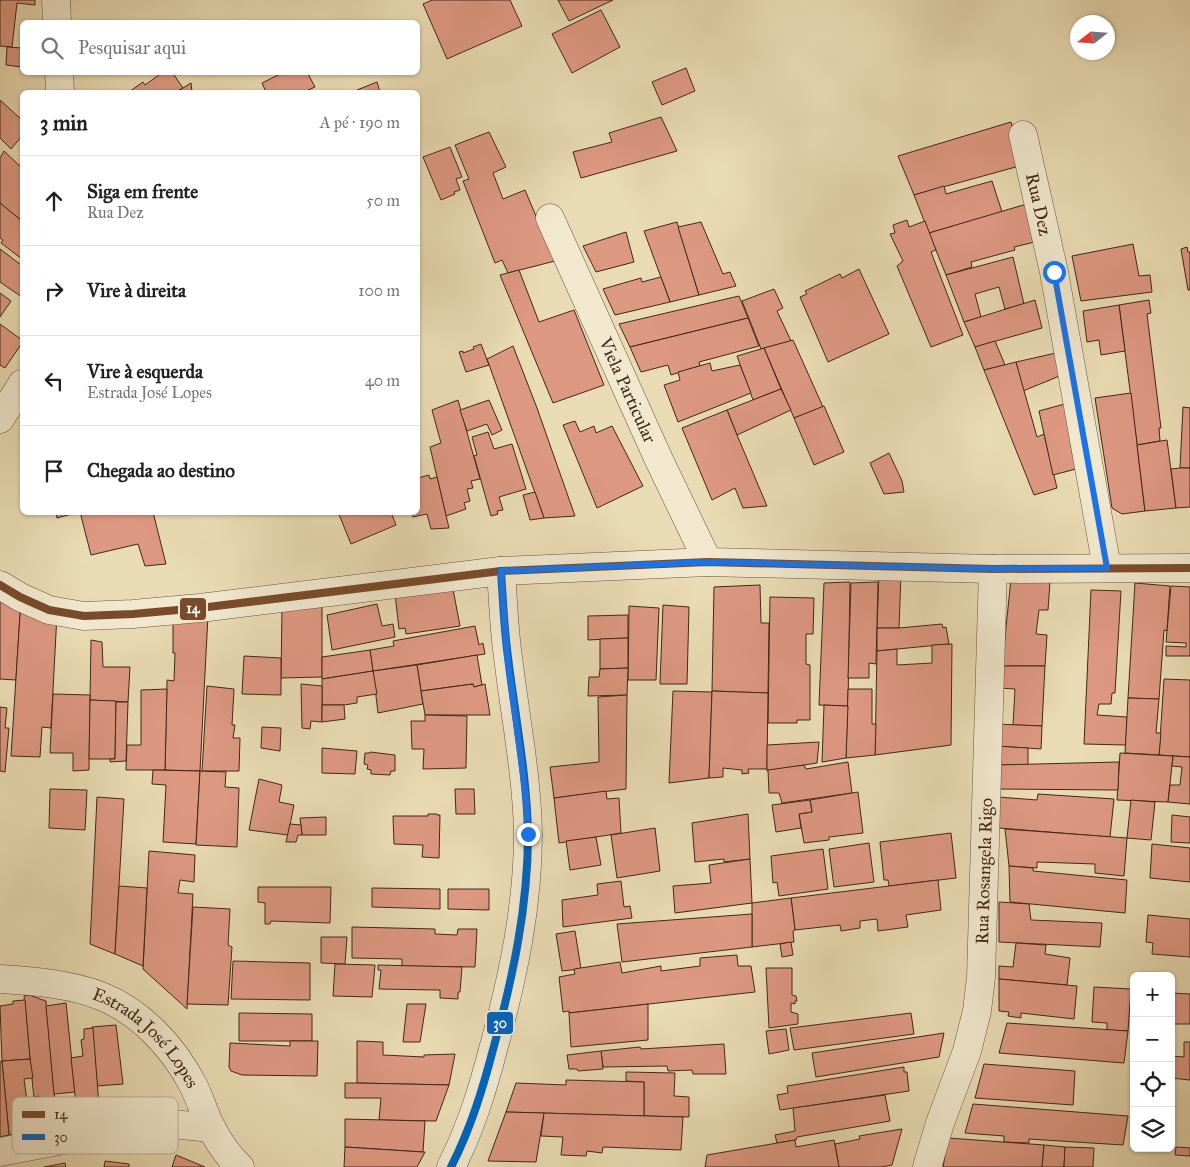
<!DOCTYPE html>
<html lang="pt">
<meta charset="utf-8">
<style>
:root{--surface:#fff;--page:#f2f2f2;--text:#202124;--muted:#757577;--line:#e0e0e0}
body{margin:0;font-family:"IM FELL Great Primer",serif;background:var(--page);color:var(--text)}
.controls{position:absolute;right:15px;bottom:15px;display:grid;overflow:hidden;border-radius:8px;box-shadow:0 1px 4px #0004}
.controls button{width:45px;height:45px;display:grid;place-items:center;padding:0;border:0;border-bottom:1px solid var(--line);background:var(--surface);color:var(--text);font:25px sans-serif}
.compass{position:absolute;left:1070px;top:15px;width:45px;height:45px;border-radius:50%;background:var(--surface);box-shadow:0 1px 4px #0004;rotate:253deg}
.stop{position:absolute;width:15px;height:15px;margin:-11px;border:4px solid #1a73e8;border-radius:50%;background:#fff}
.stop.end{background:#1a73e8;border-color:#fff;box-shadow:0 1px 5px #0008}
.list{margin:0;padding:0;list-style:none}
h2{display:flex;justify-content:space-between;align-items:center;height:65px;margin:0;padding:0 20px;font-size:21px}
h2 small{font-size:16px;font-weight:400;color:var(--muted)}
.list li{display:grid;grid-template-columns:32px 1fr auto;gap:15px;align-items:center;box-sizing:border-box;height:90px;padding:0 20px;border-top:1px solid var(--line)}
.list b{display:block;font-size:19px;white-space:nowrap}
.list p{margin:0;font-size:16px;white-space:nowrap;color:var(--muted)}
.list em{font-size:16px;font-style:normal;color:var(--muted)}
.icon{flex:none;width:28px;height:28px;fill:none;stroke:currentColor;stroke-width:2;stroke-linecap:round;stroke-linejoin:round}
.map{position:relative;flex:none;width:1190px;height:1167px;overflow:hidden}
.search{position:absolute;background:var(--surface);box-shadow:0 1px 4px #0004;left:20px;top:20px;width:400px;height:55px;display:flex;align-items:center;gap:12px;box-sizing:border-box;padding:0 18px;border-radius:8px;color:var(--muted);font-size:19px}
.panel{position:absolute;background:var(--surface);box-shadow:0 1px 4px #0004;left:20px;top:90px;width:400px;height:425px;border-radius:8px}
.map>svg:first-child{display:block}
</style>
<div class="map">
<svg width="1190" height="1167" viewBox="0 0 1190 1167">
<rect width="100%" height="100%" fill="#e9dbb3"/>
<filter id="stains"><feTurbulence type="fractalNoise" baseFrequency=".004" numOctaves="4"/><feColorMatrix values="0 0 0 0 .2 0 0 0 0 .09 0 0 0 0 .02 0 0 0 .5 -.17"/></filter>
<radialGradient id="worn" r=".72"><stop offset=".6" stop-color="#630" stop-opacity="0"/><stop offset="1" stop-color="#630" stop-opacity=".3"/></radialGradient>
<g fill="#dd9882" stroke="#402717">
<polygon points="0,0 35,0 35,5 17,3 12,47 0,46"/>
<polygon points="432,0 510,0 522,26 447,59 423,4"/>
<polygon points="558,0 613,0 569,21"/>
<polygon points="601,10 620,47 572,73 552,34"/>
<polygon points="7,47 22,48 22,67 6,65"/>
<polygon points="686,68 695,91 662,105 652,82"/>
<polygon points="163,72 172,72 183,88 176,92 129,92 143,82 145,85"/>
<polygon points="284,72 307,72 315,87 304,92 266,92 262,83"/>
<polygon points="377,82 380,92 358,92 357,90"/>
<polygon points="191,83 192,92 176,92 183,88"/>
<polygon points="0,100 22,120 22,136 11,149 0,138"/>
<polygon points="661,117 677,151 581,178 573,152 612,142 609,133"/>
<polygon points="1011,122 1023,165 914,195 898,156"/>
<polygon points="489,132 506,167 493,173 503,199 525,190 555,261 508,273 502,260 495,263 463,181 469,179 455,145"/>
<polygon points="450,147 462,177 456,179 460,190 454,192 455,194 441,200 423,157"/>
<polygon points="4,151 22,168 22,221 0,203 0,158"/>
<polygon points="992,181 1002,212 929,233 914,195 944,186 946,194"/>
<polygon points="0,203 22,221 22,259 1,243 3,240 0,238"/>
<polygon points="1030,203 1039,241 1014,247 1015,250 971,262 972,267 946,275 929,233"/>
<polygon points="907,220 909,227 925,221 936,250 931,252 963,335 931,347 897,266 903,261 890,234 895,233 893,225"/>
<polygon points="677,222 699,295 670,302 644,231"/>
<polygon points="701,222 723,274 730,272 736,286 699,295 678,227"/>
<polygon points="626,232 634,262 596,272 583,246"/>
<polygon points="1133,244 1139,276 1150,275 1152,292 1081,301 1072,256"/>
<polygon points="1187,247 1188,252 1190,252 1190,290 1188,290 1181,249"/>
<polygon points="0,249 21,265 22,263 22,297 0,282"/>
<polygon points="1013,257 1024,304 1005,309 999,287 975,294 981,317 964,322 946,275"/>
<polygon points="859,269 889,334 828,362 800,297 807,294 805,291 840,274 842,278"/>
<polygon points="519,270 539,322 574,310 604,385 553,403 500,275"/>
<polygon points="661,277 670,302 615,315 603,289 641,278 642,282"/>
<polygon points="774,289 783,308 777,311 791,341 761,349 742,301"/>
<polygon points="0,293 11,301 0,317"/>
<polygon points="739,296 748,318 630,347 619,324"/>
<polygon points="1035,300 1042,328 975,347 964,322"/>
<polygon points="1149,300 1151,313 1147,314 1161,428 1159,428 1160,441 1137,445 1119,305"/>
<polygon points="1119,305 1125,351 1101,355 1099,340 1087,342 1083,311"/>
<polygon points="748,318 759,346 699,362 700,366 671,375 668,365 641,372 630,347"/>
<polygon points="0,324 22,340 22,343 5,368 0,365"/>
<polygon points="793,340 823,407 794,418 764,348"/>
<polygon points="995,341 1005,365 984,370 975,347"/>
<polygon points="481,344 489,365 466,372 459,352 463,351 463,353 474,349 473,347"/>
<polygon points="513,346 537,408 575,516 544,518 487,359"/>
<polygon points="764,348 781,389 753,400 737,356"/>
<polygon points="1056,353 1062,375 1023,391 1016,362"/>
<polygon points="1016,362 1037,437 1044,434 1057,488 1034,495 984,370"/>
<polygon points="710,363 712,371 740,365 751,393 678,422 664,385 680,380 678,372"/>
<polygon points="781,389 791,410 737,435 727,410"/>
<polygon points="1131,393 1145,511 1122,514 1112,508 1095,398"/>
<polygon points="458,400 480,479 471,481 473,488 467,489 470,501 464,503 466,509 446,516 430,447 441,443 432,410"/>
<polygon points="489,400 502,430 492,435 487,424 467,431 460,410"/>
<polygon points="1068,403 1079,444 1071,446 1076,469 1053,475 1039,411"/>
<polygon points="824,406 844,452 814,465 794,418"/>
<polygon points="1183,407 1190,408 1190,468 1180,468"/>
<polygon points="727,410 737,435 767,506 743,508 735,488 712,500 682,428"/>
<polygon points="575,421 580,432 594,426 596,433 612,426 643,486 597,508 563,425"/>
<polygon points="488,432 494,449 512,444 526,489 499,497 503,510 497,511 498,514 491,516 474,456 477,455 472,437"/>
<polygon points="1167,440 1176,508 1145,511 1137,445"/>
<polygon points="889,453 902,481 904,492 884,494 870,463"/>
<polygon points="1180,468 1190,468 1190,507 1176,508 1171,469"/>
<polygon points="429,475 430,479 437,477 449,528 431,529 427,514 413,517 412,512 418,512 418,478"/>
<polygon points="535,492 544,518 530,520 523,495"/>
<polygon points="56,512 79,512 57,518"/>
<polygon points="80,512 153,512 166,564 145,566 138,544 91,555"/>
<polygon points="338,512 391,512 396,525 351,544"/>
<polygon points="879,573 901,574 899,628 877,628"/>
<polygon points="1011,579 1050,582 1048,610 1039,610 1036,634 1047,635 1045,666 1002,666"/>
<polygon points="850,582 848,706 819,705 824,583"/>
<polygon points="878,582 876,664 869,663 869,678 848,678 851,583"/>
<polygon points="1135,583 1170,586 1167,631 1164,630 1159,699 1128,698"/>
<polygon points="452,584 460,626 406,634 405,628 399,629 395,594"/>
<polygon points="760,585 761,623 769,623 768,693 712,691 714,587"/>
<polygon points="1171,586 1190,587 1190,656 1166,656 1166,646 1186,647 1186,643 1166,642"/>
<polygon points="0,590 21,599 16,680 0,679"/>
<polygon points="1091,590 1121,591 1115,693 1112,693 1111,704 1099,704 1097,715 1127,717 1126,745 1084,744"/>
<polygon points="770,597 814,598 813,634 806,634 806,664 810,665 810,720 797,720 797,723 768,723"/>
<polygon points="21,599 57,614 51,728 42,727 40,757 11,756"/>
<polygon points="377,604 382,626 393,624 395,637 332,650 327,615"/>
<polygon points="322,605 322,677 281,678 282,607"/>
<polygon points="663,605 689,607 687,684 660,684"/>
<polygon points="629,606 659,608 656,680 628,680"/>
<polygon points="173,613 208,615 200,771 165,770 167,680 174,681 175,653 173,653"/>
<polygon points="628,615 628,638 588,640 588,616"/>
<polygon points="942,624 943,628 946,627 949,644 877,651 877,628 899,628"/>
<polygon points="475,626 479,645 483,643 485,654 373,671 370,650 394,646 393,641"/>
<polygon points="628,638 628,668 600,669 600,639"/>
<polygon points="91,640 102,642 103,667 130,667 128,702 90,700"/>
<polygon points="952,644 951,745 875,755 877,651 897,649 897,665 932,663 932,645"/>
<polygon points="370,650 373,671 322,679 322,657"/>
<polygon points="477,655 482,685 474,687 473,684 421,691 417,665"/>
<polygon points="244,656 281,658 281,695 242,694"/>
<polygon points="417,665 423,704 378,713 373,671"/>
<polygon points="1002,666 1045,666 1042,726 1013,725 1015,689 1000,688"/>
<polygon points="628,668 627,695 588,696 589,677 599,677 600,669"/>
<polygon points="373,671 377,694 357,697 357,703 344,705 322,705 322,679"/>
<polygon points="1164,679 1190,680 1190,757 1159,755"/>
<polygon points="301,684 322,686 322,722 311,721 310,729 302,728"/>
<polygon points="473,684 474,687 485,684 490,715 425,715 421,691"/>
<polygon points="207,686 234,689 232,725 235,725 233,738 240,738 239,771 202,771"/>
<polygon points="167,689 165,770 126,770 127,745 141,745 141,690"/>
<polygon points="848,689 872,689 872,724 876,724 875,755 846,758"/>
<polygon points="673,691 712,692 709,778 669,783"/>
<polygon points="712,691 768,693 767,769 748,769 749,773 742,774 742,770 723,768 723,777 709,778"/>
<polygon points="53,694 90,695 89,770 73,771 73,753 50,753"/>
<polygon points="627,695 626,789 554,798 550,767 599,762 598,697"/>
<polygon points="1128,698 1159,699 1156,733 1161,733 1159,755 1125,753"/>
<polygon points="90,700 116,701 115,759 89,759"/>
<polygon points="116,702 128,702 126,761 110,762 110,759 115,759"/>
<polygon points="322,705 344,705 345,719 322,722"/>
<polygon points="824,705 848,706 846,758 822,762"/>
<polygon points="0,707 7,708 5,728 9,728 5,772 0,771"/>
<polygon points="425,715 467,716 466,768 423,769 424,749 412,749 411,721 425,721"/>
<polygon points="997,724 1042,726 1041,749 996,746"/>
<polygon points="262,727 281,728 280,751 261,748"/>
<polygon points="819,742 817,763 767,771 767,745"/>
<polygon points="996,746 1028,748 1028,765 996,765"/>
<polygon points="322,748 357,751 355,774 322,773"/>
<polygon points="370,752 395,755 395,771 391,771 390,775 371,774 371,770 367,769 368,765 364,764 365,753 370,753"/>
<polygon points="1120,753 1173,756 1168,802 1117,800"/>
<polygon points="1173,756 1190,757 1190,804 1168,802 1170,785 1180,785 1182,767 1172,766"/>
<polygon points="848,762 852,793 782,803 779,793 769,793 768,770 804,765 806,769"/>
<polygon points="1119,762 1118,790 997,789 996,765"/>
<polygon points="153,770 200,771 196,844 163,842 166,785 152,784"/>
<polygon points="200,771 226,772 225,787 239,788 237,847 196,845"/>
<polygon points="259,779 282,785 279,802 294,805 288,835 249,830"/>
<polygon points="50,789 87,790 85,830 49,828"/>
<polygon points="455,789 474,789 475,814 456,814"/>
<polygon points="606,791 607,799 619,798 621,833 559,843 554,798"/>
<polygon points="858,792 863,833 829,837 829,840 804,843 799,814 812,812 810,800"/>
<polygon points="1038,794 1114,799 1110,837 999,828 998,797 1037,800"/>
<polygon points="97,797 124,799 115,954 90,944"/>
<polygon points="810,800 812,812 799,814 801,828 776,832 772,805"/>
<polygon points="1131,800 1155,802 1151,840 1127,838"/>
<polygon points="428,814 437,814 437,815 440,815 439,858 422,857 423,845 394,844 393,816 428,816"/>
<polygon points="748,814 750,859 724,862 724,859 695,862 692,823"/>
<polygon points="1172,815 1190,817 1190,843 1171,842"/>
<polygon points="326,817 326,835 302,835 300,818"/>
<polygon points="290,824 301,825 302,835 298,835 296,842 286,842"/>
<polygon points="655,828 660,871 617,878 611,835"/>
<polygon points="1005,829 1127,838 1124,876 1095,873 1095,864 1037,862 1037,868 1009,866"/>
<polygon points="951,833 956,878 889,886 888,880 884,880 880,842"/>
<polygon points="596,837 601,865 570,870 566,841"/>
<polygon points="869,843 874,882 834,887 829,849"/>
<polygon points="1152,844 1190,848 1190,882 1150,878"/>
<polygon points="823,849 828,889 779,896 777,882 773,883 771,856"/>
<polygon points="149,851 195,855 194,882 180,880 178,893 193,894 187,1009 143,969"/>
<polygon points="750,859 752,903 675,913 673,886 711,883 709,865"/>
<polygon points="1009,866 1033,868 1033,871 1127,880 1125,913 1010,902"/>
<polygon points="938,880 941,910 906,915 908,927 878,931 877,919 860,921 860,928 841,931 840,925 795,930 791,898"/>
<polygon points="621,881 624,907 630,906 632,918 563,927 562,900 598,895 597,884"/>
<polygon points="119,886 147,888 143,966 115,954"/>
<polygon points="258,887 331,887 330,923 271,921 270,924 265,924 265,903 258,902"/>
<polygon points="372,888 440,889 440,909 372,907"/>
<polygon points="448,889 489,889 489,910 448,909"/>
<polygon points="791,898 795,930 793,931 794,942 752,947 752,903"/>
<polygon points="999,902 1029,904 1031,920 1102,923 1100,947 999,942"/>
<polygon points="193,907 230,909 228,945 232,947 228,1005 187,1004"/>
<polygon points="752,914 752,947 622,962 617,924"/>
<polygon points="1148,915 1190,919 1190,957 1152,954 1153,943 1146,942"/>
<polygon points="352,927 435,929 435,934 457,935 458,929 477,929 475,967 402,966 402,959 352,958"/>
<polygon points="575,931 581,969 562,971 556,934"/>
<polygon points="321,937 347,937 345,964 321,963"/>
<polygon points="791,942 793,955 782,957 780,944"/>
<polygon points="1016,943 1046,945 1045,954 1070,958 1067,985 999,979 999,966 1013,967"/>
<polygon points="737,955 738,966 751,966 755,992 569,1013 569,1011 563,1012 559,977 575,974 574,969 620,962 622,973 661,966 661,971 700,966 700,958"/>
<polygon points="233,961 310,963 310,1000 231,999"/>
<polygon points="335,964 375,965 372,997 333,996"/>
<polygon points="378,965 462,967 460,992 458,992 458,999 440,998 440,990 379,989 381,970 378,970"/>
<polygon points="766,968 792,968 792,995 796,996 797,1001 795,1001 795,1004 791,1003 791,1012 798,1014 798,1024 769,1028"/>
<polygon points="999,979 1077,986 1074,1019 1021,1013 1021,1018 1008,1016 1009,1012 999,1011"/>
<polygon points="1094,987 1131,989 1128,1031 1107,1030 1107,1023 1092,1022"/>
<polygon points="1171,993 1190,994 1190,1024 1171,1024"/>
<polygon points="29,995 46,1001 55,1102 56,1121 37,1127 35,1105 40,1104 39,1096 34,1097 33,1089 24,996"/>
<polygon points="25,1000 30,1059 2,1061 0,1006 13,1004 13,1001"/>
<polygon points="66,1003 75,1092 54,1094 46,1006"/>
<polygon points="407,1004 426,1004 420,1042 403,1042"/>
<polygon points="648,1004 648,1040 571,1047 569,1013"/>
<polygon points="239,1013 312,1014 312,1041 239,1041"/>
<polygon points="911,1013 914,1034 794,1050 790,1028"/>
<polygon points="1007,1023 1128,1031 1124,1063 999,1053"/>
<polygon points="116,1025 123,1084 97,1086 92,1027"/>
<polygon points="93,1028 100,1119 78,1122 71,1058 83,1056 81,1040 84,1039 84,1029"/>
<polygon points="786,1029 789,1050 769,1054 766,1031"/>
<polygon points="944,1033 939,1057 816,1077 812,1053"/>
<polygon points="290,1041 318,1041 317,1076 242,1075 231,1071 229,1067 230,1043 290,1046"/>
<polygon points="357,1041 383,1042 383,1055 424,1057 424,1055 455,1054 449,1085 357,1083"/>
<polygon points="1184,1042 1190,1042 1190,1080 1171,1078 1171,1056 1184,1057"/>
<polygon points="724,1044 726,1074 693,1074 692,1070 668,1071 667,1066 603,1067 601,1051 640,1047 641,1049"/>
<polygon points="601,1051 603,1069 578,1071 577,1069 569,1069 567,1055"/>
<polygon points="30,1059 33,1078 24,1079 27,1101 35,1100 37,1129 9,1135 2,1061"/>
<polygon points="2,1061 9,1135 0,1137 0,1062"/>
<polygon points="984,1064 1075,1071 1073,1105 975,1098"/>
<polygon points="904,1067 904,1072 907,1072 909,1091 780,1110 777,1095 788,1093 787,1086"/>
<polygon points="626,1072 675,1073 674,1096 689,1097 689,1117 644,1116 644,1082 626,1081"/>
<polygon points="566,1080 644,1082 644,1116 506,1112 516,1083 566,1085"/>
<polygon points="345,1083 357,1083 449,1085 436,1121 379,1120 381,1098 345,1098"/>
<polygon points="885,1095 890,1121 797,1137 796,1140 777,1143 775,1135 795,1131 793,1108"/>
<polygon points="973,1104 1128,1116 1123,1145 1029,1139 1029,1143 1004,1142 1004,1136 965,1133"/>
<polygon points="506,1112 544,1113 536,1162 488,1161"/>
<polygon points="544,1113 683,1117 681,1150 603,1147 602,1153 587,1151 586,1156 561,1155 563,1137 541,1136"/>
<polygon points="345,1119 425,1121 423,1152 345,1147"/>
<polygon points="902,1129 892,1165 881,1167 839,1167 835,1144 860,1139 859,1136"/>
<polygon points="948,1138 1044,1145 1042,1167 943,1167"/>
<polygon points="795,1140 796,1147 834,1140 839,1167 705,1167 707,1155"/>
<polygon points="1044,1145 1065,1147 1064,1167 1042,1167"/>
<polygon points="345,1147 423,1152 425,1152 417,1167 344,1167"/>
<polygon points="1065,1147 1094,1148 1093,1167 1064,1167"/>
<polygon points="1176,1147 1190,1148 1190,1156 1175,1155"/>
<polygon points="176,1155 205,1167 172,1167"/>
<polygon points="105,1161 129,1164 129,1167 104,1167"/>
<polygon points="65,1163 66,1167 44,1167"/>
</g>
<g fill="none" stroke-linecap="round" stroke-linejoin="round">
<defs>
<g id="minor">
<polyline points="56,0 57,22"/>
<polyline points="59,72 60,92"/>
<path id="s1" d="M1023 135 1054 272 1107 568"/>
<path id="s2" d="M550 218 659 460 708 562"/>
<polyline points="0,419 22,384"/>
<polyline points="0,585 20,597 49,610 84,616 133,614 200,608 501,571 708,562 993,569 1190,568"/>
<path id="s3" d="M0 979C34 981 70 984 101 996 141 1012 174 1048 193 1085 200 1098 204 1114 211 1127 218 1141 229 1157 240 1167"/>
<polyline points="0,1152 138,1126 173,1124 211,1128"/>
<path d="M451 1167C471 1128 483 1088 494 1046 513 977 528 906 528 834 527 775 515 716 508 657 504 629 503 599 501 571"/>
<path id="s4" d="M927 1167 940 1123 967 1051 977 1011 981 977 993 569"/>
</g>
</defs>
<use href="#minor" stroke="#6a543e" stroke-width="29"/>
<use href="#minor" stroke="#f1e8ce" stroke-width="28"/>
<defs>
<polyline id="bus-1" points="0,585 20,597 49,610 84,616 133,614 200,608 501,571 708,562 993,569 1190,568"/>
<path id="bus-2" d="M451 1167C471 1128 483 1088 494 1046 513 977 528 906 528 834 527 775 515 716 508 657 504 629 503 599 501 571"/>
</defs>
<use href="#bus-1" stroke="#f1e8ce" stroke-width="11"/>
<use href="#bus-2" stroke="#f1e8ce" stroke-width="11"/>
<use href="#bus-1" stroke="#7a4b2a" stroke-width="8"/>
<use href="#bus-2" stroke="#0065bd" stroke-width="8"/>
</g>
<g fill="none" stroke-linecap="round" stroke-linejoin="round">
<polyline stroke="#1a73e8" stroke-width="6" points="528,834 526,798 507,655 501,571 708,562 993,569 1107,568 1054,272"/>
</g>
<g text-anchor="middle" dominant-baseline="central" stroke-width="4.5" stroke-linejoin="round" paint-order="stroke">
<g font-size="18" fill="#402717" stroke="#f1e8ce">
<text stroke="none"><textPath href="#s1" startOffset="71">Rua Dez</textPath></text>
<text stroke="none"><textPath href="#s2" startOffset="189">Viela Particular</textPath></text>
<text stroke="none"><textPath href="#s4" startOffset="304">Rua Rosangela Rigo</textPath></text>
<text stroke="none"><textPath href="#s3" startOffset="165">Estrada José Lopes</textPath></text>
</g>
</g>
<rect x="12" y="1097" width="166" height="57" rx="8" fill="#f1e8ce" stroke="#bcae97" stroke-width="1"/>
<rect x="22" y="1111" width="23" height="7" fill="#7a4b2a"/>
<rect x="22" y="1134" width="23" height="6" fill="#0065bd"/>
<g font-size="14" fill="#402717">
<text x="54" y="1119">14</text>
<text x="54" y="1142">30</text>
</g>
<g stroke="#f1e8ce" stroke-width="2">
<rect x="179" y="597" width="28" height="24" rx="5" fill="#7a4b2a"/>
<rect x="486" y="1011" width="28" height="24" rx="5" fill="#0065bd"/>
</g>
<g font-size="14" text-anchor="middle" font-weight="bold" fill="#fff">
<text x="193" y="613">14</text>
<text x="500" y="1028">30</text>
</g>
<rect width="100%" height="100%" filter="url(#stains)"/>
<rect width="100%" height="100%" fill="url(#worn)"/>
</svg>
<div class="controls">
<button>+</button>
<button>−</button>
<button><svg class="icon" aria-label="locate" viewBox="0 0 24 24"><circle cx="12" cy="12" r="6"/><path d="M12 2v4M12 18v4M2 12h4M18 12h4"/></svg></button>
<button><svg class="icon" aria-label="layers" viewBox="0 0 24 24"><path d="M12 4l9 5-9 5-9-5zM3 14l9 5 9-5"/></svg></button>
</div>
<svg class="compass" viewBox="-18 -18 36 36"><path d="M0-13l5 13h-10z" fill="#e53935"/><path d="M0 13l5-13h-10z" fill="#757577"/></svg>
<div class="stop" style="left:1054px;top:272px"></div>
<div class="stop end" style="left:528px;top:834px"></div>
<div class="search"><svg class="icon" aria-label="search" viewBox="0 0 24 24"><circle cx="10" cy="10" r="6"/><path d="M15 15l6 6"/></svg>Pesquisar aqui</div>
<section class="panel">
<h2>3 min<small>A pé · 190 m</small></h2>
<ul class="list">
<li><svg class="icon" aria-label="ahead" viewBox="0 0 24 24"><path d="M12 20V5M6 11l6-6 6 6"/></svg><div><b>Siga em frente</b><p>Rua Dez</p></div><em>50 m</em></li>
<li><svg class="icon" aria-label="right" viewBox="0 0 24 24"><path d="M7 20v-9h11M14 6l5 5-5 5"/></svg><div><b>Vire à direita</b></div><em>100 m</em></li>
<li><svg class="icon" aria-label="left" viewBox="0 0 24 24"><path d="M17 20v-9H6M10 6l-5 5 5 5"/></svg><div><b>Vire à esquerda</b><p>Estrada José Lopes</p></div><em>40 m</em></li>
<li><svg class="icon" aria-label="arrive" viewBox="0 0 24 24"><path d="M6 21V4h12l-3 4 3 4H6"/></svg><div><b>Chegada ao destino</b></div></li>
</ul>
</section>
</div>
